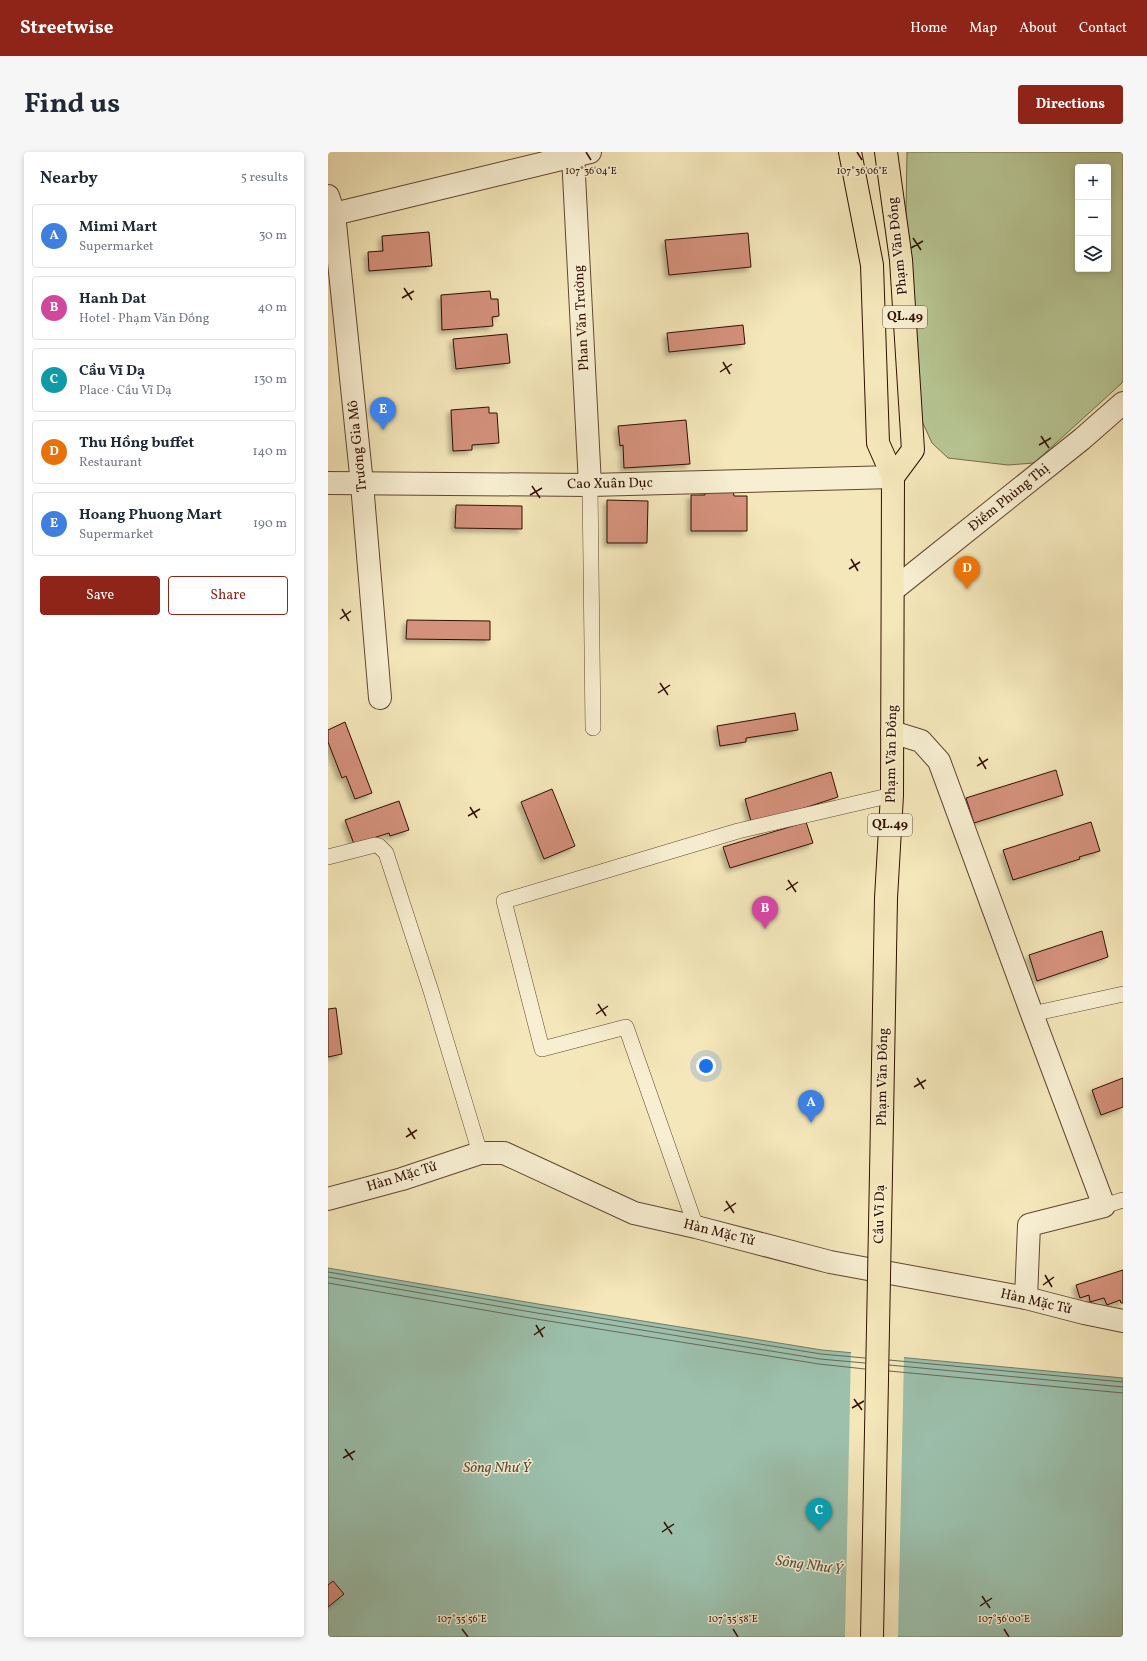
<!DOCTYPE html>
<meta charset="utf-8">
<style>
:root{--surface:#fff;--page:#f6f6f7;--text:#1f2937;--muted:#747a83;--line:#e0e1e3;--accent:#8f2418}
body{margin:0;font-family:Vollkorn,serif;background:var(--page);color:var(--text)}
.controls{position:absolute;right:12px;top:12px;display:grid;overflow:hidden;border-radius:4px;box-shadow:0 2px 6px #0003}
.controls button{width:36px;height:36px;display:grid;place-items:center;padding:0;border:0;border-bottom:1px solid var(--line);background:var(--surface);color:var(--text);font:20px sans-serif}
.you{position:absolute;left:378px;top:914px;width:14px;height:14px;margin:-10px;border:3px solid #fff;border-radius:50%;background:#1a73e8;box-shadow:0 0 0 6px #1a73e833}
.badge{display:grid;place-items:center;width:26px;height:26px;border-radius:50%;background:var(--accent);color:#fff;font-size:13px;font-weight:700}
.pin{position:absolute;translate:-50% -33px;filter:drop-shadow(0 1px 2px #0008)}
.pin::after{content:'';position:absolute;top:21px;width:14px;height:12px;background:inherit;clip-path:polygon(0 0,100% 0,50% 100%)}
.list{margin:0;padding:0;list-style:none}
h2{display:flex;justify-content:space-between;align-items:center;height:52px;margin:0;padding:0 16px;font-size:17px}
h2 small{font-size:13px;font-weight:400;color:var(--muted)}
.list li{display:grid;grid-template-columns:26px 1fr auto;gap:12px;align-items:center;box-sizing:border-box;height:64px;margin:0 8px 8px;padding:0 8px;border:1px solid var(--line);border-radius:4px}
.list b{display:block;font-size:15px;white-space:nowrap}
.list p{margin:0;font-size:13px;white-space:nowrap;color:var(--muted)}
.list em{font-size:13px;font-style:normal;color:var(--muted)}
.actions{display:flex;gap:8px;padding:12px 16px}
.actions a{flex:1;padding:9px 0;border:1px solid var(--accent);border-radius:4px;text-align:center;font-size:14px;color:var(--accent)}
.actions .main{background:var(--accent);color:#fff}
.icon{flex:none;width:22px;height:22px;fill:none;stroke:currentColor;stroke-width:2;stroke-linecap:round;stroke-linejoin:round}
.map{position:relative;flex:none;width:795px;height:1485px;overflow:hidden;border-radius:4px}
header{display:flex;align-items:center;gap:24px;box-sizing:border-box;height:56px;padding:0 20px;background:var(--accent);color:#fff}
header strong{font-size:19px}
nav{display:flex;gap:22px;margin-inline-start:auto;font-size:14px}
.intro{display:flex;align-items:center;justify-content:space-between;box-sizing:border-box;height:96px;padding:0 24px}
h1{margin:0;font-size:28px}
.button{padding:10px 18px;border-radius:4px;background:var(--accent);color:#fff;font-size:14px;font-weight:700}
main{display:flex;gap:24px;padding:0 24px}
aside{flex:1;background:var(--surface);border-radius:4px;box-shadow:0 2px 6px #0003}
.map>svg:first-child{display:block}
</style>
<header>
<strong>Streetwise</strong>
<nav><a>Home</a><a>Map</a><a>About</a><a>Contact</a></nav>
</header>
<div class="intro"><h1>Find us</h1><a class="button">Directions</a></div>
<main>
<aside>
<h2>Nearby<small>5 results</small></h2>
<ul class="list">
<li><span class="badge" style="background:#3f7fe0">A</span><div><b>Mimi Mart</b><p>Supermarket</p></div><em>30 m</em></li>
<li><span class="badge" style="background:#d1479c">B</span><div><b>Hanh Dat</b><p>Hotel · Phạm Văn Đồng</p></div><em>40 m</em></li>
<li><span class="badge" style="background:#0f9aa8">C</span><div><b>Cầu Vĩ Dạ</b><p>Place · Cầu Vĩ Dạ</p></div><em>130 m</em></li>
<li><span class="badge" style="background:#e8710a">D</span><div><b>Thu Hồng buffet</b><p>Restaurant</p></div><em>140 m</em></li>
<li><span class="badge" style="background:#3f7fe0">E</span><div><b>Hoang Phuong Mart</b><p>Supermarket</p></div><em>190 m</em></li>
</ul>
<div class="actions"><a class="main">Save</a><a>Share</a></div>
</aside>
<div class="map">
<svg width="795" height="1485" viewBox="0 0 795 1485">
<defs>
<filter id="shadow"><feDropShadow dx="-3.5" dy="3.5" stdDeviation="2" flood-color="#0004"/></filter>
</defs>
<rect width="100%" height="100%" fill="#f4e7ba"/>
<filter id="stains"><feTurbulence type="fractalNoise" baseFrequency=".005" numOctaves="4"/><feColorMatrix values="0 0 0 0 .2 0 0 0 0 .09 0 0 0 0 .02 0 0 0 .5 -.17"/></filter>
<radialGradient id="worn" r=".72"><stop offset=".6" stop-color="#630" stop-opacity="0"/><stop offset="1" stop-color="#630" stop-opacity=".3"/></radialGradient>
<path fill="#b7c693" stroke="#746b4a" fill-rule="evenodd" d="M579 0H795V230L706 311 680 313 620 306 604 291 593 267 578 60ZM750 15H780V117H750Z"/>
<polygon fill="#9cc0ac" stroke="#717a68" points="0,1116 210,1152 494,1198 795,1226 795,1485 0,1485"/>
<polygon fill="#f4e7ba" points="523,1198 576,1203 570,1485 517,1485"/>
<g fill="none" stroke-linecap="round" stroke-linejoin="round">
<g stroke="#666857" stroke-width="1">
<polyline points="0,1120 210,1156 493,1202 537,1206"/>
<polyline points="0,1125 209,1161 492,1207 537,1211"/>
<polyline points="0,1131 208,1167 491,1212 537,1217"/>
<polyline points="561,1208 795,1230"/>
<polyline points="561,1213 795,1235"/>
<polyline points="561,1219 795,1241"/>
</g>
</g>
<g fill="#d4917b" stroke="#311002" filter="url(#shadow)">
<polygon points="101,80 104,114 41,119 40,100 55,99 54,84"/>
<polygon points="420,81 423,115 341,123 337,88"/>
<polygon points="162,139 163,147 170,147 171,164 164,165 165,174 114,178 113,143"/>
<polygon points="415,173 417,192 341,200 339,181"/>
<polygon points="179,182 182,211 128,217 125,187"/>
<polygon points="161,255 161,261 169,261 171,291 144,293 144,298 125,299 123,258"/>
<polygon points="358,268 362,312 296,316 295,293 292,294 290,274"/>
<polygon points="377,336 405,337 406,344 419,344 419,379 363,379 363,343 377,343"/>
<polygon points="279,348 320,349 319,391 279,391"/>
<polygon points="128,353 194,354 194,377 127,376"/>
<polygon points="79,468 162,469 162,488 78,487"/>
<polygon points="467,561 470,578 418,586 418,590 392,594 389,574"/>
<polygon points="17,570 44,641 27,647 18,624 14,626 0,590 0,578"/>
<polygon points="728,618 735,643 646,671 638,646"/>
<polygon points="503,620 510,645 424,673 417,647"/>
<polygon points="224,637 247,694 216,707 193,650"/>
<polygon points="71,649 81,678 62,684 61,681 26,692 17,668"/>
<polygon points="478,670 485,691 402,716 395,695"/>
<polygon points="763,670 772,699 751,705 752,707 685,728 675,698"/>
<polygon points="774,779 780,805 709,829 701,803"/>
<polygon points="8,856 14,902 0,905 0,857"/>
<polygon points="795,926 795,955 773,963 764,938"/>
<polygon points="795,1118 795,1151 793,1151 792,1148 779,1153 776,1146 762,1150 761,1143 752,1146 748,1133"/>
<polygon points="5,1429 16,1442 0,1455 0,1433"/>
</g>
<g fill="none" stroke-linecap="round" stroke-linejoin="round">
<defs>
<g id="lane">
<polyline points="262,333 265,576"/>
<polyline points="0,705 47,693 51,694 58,701 103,839 152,1001"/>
<polyline points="704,862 795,842"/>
<polyline points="776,1054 795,1048"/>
<polyline points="368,1075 298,875 214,897 176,749 410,679 564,643"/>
</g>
<g id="street">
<polyline points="244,0 245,4 262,333"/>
<polyline points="0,44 6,62 34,332 52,546"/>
<polyline points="6,62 262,0"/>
<polyline points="0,331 262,333 565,325"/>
<polyline points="565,438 754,287 795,251"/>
<polyline points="564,580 593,589 611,609 704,862 776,1054 701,1073 698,1146"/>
<polyline points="0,1047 74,1027 152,1001 176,1001 306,1061 368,1075 502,1110 698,1146 756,1161 795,1169"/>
</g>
<g id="primary">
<polyline points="522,0 544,113 550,291 565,325 564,643 558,746 553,1022"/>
<polyline points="558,0 573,108 585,298 565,325"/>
</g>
</defs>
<use href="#lane" stroke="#624630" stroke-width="16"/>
<use href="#street" stroke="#624630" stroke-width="24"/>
<use href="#primary" stroke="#311002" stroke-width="24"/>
<use href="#lane" stroke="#f8efd2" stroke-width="15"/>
<use href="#street" stroke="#f8efd2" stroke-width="22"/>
<use href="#primary" stroke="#f4e7ba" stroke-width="22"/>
<defs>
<polyline id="highway-bridge" points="544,1485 553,1022"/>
</defs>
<use href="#highway-bridge" stroke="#311002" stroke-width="24" stroke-linecap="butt"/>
<use href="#highway-bridge" stroke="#f4e7ba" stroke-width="22"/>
</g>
<path fill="none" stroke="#311002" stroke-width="1.5" d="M258 0 263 8M529 0 534 8M585 86 593 98M583 96 595 89M76 136 84 148M74 146 86 139M395 210 402 222M392 220 404 212M713 284 721 296M711 293 723 286M204 334 212 346M202 343 214 336M523 407 530 419M521 417 532 410M14 457 21 469M12 467 23 459M332 531 340 543M330 541 342 533M651 605 658 617M649 614 660 607M142 655 149 666M140 664 152 657M460 728 468 740M458 738 470 730M270 852 278 864M268 862 280 854M589 926 596 937M586 935 598 928M80 976 87 987M78 985 89 978M398 1049 406 1061M396 1059 408 1051M717 1123 724 1135M715 1133 726 1125M208 1173 215 1185M206 1183 217 1175M526 1247 534 1258M524 1256 536 1249M17 1297 25 1308M15 1306 27 1299M336 1370 344 1382M334 1380 346 1372M654 1444 662 1456M652 1454 664 1446M134 1477 140 1485M405 1477 410 1485M676 1477 681 1485"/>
<g text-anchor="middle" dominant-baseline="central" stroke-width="3" stroke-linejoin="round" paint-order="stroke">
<g fill="#f8efd2" stroke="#6d5340" stroke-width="1">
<rect x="555" y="154" width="44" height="22" rx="3"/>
<rect x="540" y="662" width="44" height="22" rx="3"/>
</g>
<g font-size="13" font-weight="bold" fill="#311002">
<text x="577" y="165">QL.49</text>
<text x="562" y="673">QL.49</text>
</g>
<g font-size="14" fill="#311002" stroke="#f8efd2">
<text transform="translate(570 94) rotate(-96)">Phạm Văn Đồng</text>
<text transform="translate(254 166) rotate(-93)">Phan Văn Trường</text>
<text transform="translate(30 294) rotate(-96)">Trương Gia Mô</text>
<text transform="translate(282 332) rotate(-1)">Cao Xuân Dục</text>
<text transform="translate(681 346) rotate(-39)">Điềm Phùng Thị</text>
<text transform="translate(564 602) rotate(-89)">Phạm Văn Đồng</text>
<text transform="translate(555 925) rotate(-89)">Phạm Văn Đồng</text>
<text transform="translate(74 1025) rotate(-17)">Hàn Mặc Tử</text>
<text transform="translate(552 1062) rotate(-89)">Cầu Vĩ Dạ</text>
<text transform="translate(391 1081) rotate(14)">Hàn Mặc Tử</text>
<text transform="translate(708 1150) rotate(13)">Hàn Mặc Tử</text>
</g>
<g font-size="15" font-style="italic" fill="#564e3e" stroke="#f8efd2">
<text x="169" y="1316">Sông Như Ý</text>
<text transform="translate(481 1414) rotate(8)">Sông Như Ý</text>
</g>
</g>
<g font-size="10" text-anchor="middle" fill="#311002" stroke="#f8efd2" stroke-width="3" stroke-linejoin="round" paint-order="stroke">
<text x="263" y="22">107°36'04"E</text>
<text x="534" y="22">107°36'06"E</text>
<text x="134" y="1470">107°35'56"E</text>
<text x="405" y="1470">107°35'58"E</text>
<text x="676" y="1470">107°36'00"E</text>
</g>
<rect width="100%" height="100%" filter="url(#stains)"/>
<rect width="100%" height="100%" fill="url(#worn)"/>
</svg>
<div class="controls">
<button>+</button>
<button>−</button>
<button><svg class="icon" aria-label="layers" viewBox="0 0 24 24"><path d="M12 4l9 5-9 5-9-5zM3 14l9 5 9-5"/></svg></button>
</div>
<div class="you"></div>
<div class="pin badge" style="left:483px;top:971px;background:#3f7fe0">A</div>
<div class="pin badge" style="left:437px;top:777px;background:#d1479c">B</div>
<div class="pin badge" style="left:491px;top:1379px;background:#0f9aa8">C</div>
<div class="pin badge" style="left:639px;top:437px;background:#e8710a">D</div>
<div class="pin badge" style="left:55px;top:278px;background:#3f7fe0">E</div>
</div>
</main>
